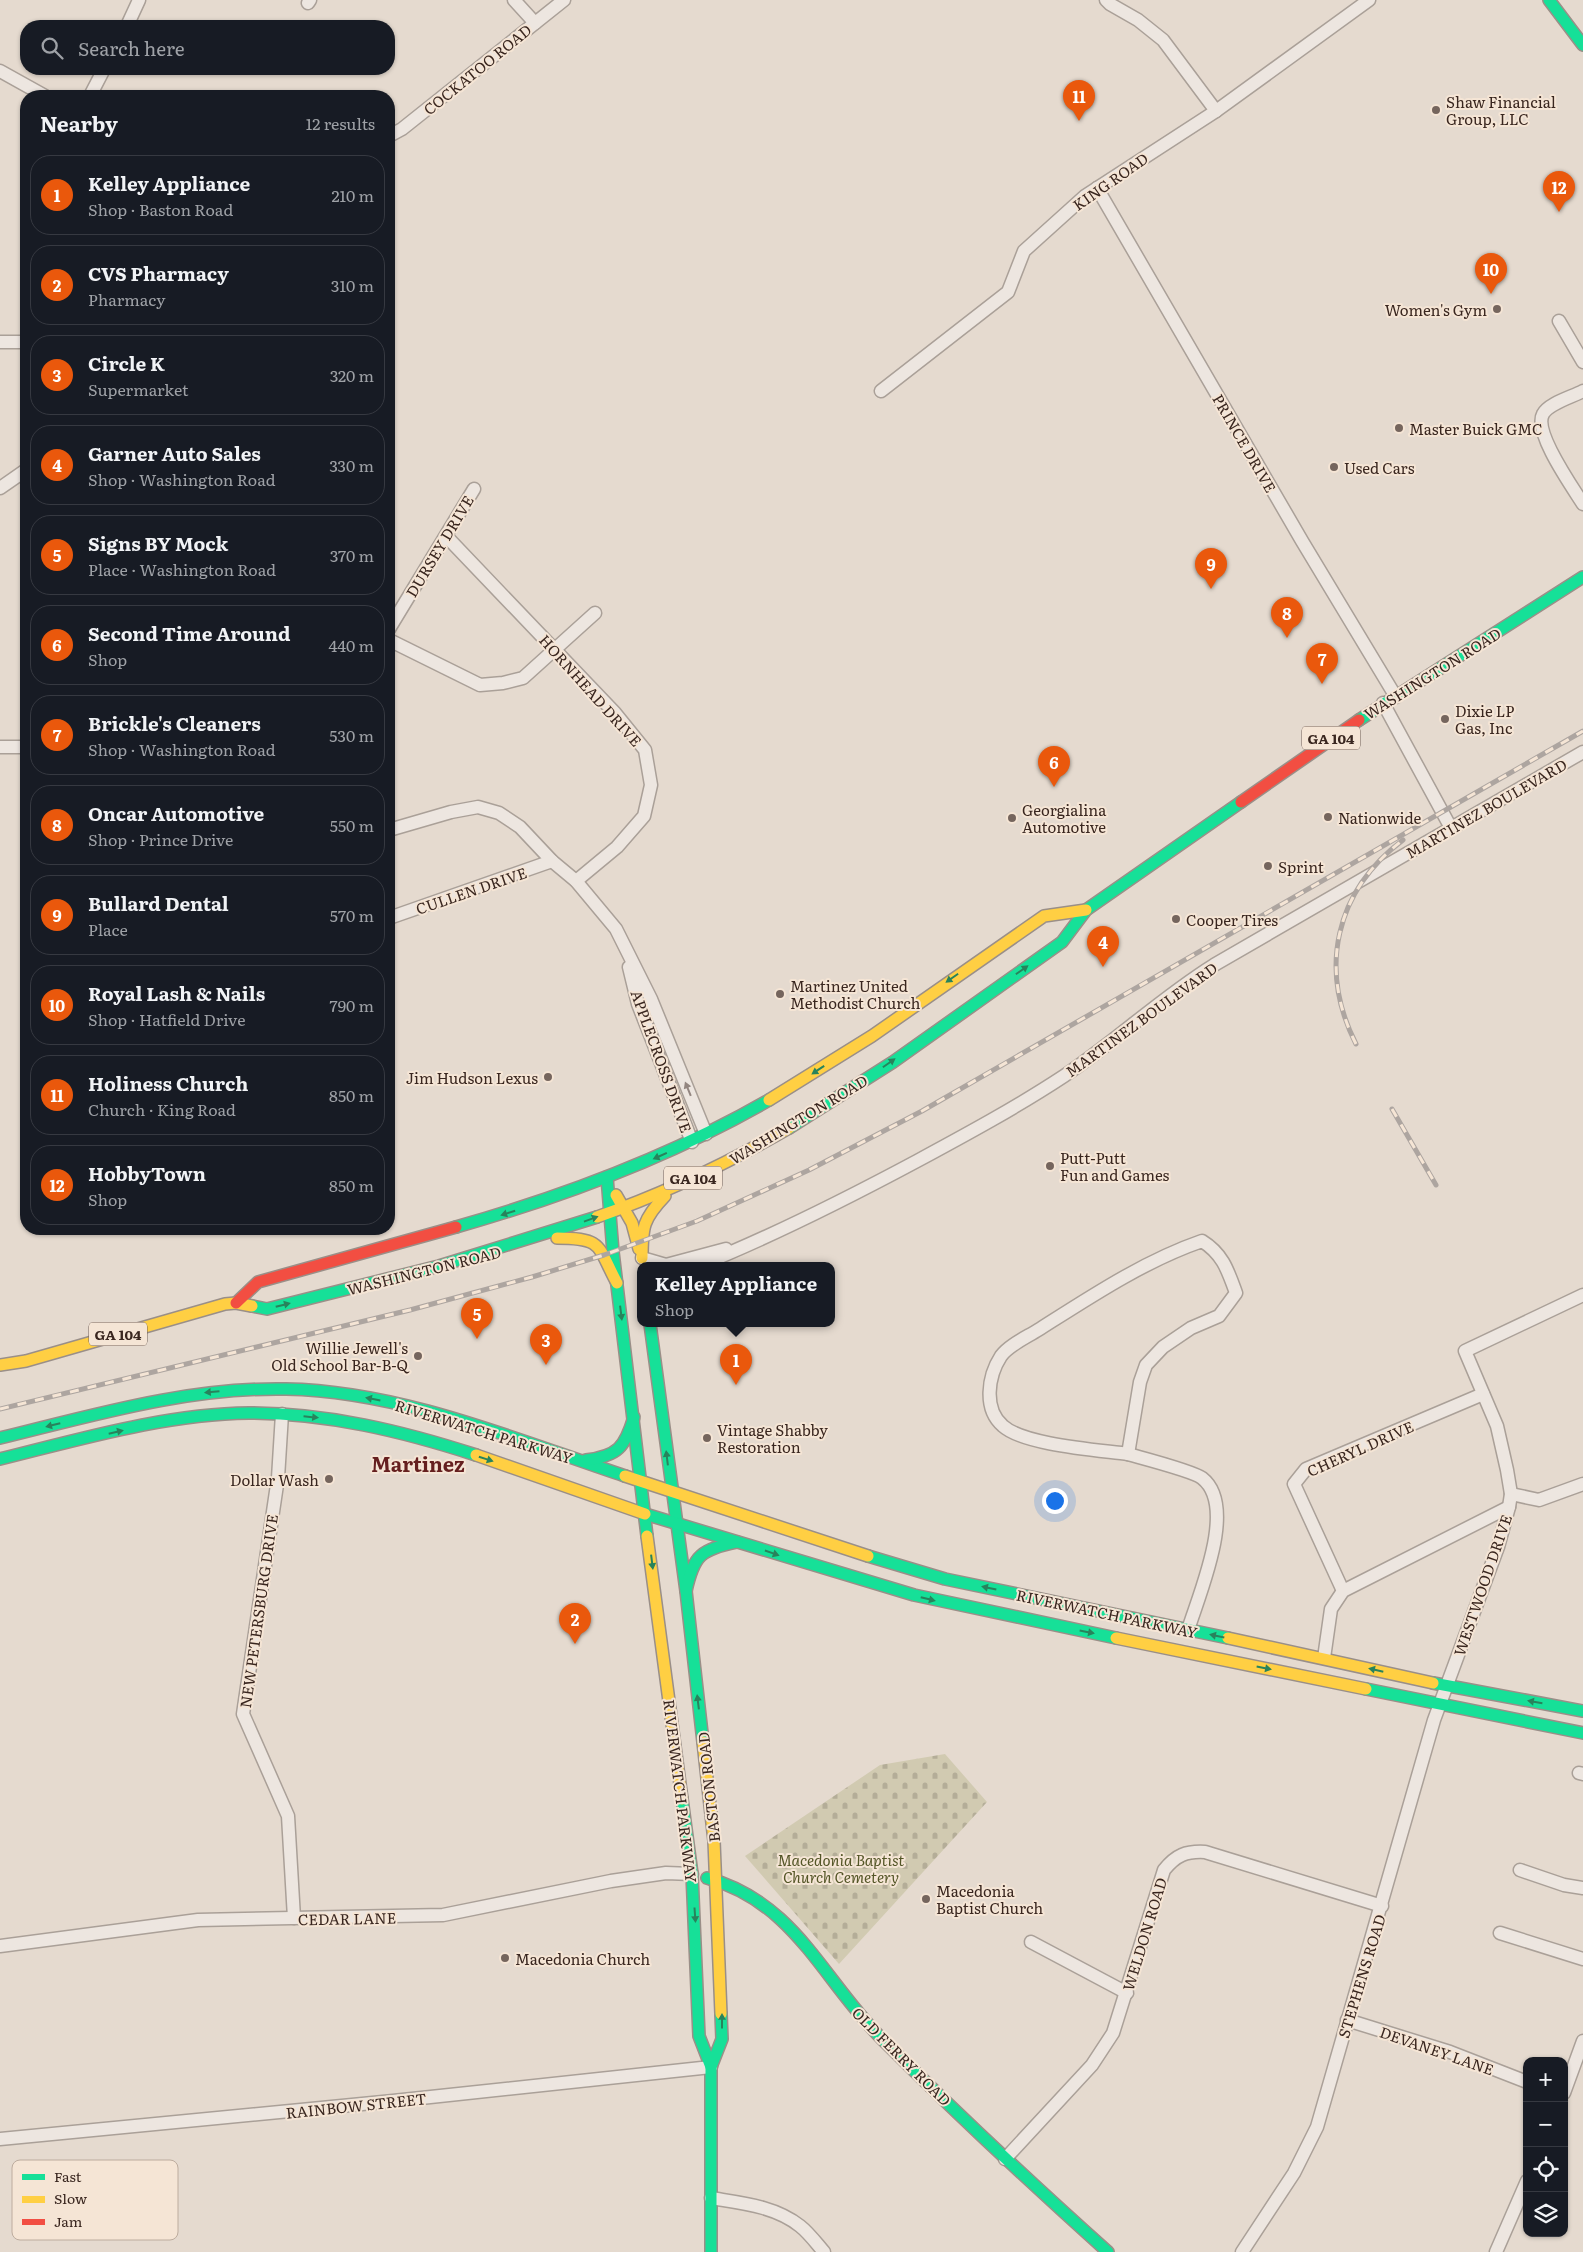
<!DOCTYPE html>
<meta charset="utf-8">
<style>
:root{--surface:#171b24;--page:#20242c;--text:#f1f3f6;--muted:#9ea1a6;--line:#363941;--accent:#ea580c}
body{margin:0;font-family:Literata,serif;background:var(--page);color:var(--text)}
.controls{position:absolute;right:15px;bottom:15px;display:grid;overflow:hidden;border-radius:10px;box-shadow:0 1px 4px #0004}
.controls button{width:45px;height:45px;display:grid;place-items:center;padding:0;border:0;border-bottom:1px solid var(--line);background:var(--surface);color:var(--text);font:25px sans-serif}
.you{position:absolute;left:1054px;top:1500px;width:18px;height:18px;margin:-12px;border:4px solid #fff;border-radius:50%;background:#1a73e8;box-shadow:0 0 0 8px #1a73e833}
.badge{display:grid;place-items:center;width:32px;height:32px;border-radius:50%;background:var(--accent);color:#fff;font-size:16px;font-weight:700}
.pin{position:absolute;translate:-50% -41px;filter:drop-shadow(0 1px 2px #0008)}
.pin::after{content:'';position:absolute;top:26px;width:18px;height:15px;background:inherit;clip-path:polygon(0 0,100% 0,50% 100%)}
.popup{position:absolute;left:637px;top:1262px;width:198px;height:65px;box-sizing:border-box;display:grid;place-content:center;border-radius:10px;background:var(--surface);filter:drop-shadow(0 1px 4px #0005);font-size:16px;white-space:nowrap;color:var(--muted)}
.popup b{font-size:19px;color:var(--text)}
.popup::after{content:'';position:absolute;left:50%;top:100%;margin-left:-10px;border:10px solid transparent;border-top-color:var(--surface)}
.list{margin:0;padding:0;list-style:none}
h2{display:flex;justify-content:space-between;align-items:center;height:65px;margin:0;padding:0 20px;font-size:21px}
h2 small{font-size:16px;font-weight:400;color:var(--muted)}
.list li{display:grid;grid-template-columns:32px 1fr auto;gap:15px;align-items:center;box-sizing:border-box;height:80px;margin:0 10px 10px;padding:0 10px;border:1px solid var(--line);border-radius:20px}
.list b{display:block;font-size:19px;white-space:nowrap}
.list p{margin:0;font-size:16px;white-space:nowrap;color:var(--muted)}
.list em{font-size:16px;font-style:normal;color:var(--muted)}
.icon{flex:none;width:28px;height:28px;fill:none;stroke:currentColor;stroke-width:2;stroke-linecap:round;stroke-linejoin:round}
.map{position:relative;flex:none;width:1583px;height:2252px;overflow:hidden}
.search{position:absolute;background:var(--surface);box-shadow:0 1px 4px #0004;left:20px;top:20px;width:375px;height:55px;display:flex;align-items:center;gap:12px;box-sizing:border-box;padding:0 18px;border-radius:20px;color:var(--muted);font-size:19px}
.panel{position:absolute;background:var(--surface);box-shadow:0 1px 4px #0004;left:20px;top:90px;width:375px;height:1145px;border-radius:20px}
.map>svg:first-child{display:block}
</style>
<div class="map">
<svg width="1583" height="2252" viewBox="0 0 1583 2252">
<defs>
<pattern id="cemetery-stones" width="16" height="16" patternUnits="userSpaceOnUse" patternTransform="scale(1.25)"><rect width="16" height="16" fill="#d1cab1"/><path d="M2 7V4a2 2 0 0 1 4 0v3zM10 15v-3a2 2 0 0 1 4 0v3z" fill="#b4ad98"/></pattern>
</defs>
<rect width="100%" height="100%" fill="#e5dacf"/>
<polygon fill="url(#cemetery-stones)" points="945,1754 987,1802 839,1964 745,1856 880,1765"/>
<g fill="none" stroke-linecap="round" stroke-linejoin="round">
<defs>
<g id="street">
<polyline points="514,0 535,23"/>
<polyline points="1106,0 1110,4 1138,20 1163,40 1216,111"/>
<polyline points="308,3 310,0"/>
<polyline points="127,26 139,0"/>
<polyline points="0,71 45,96"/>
<polyline points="90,96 104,69"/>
<polyline points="389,136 402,129 564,0"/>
<polyline points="1097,188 1302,541 1396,697"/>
<polyline points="1559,321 1583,362"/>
<polyline points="0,342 26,342"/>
<polyline points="881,391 1008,292 1024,251 1085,196 1216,111 1369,0"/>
<path d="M1583 391C1572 397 1549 403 1543 414 1533 432 1573 488 1583 504"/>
<polyline points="0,488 26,470"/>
<polyline points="446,536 615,713 645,750 651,785 644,816 617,847 576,881"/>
<polyline points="389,629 474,489"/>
<polyline points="389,640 480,685 503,683 523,678 595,613"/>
<polyline points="1383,703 1451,828"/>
<polyline points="0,747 26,747"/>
<polyline points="389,830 451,812 478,807 499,813 520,827 552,861 576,881 616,929 651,999 706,1134"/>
<polyline points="389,918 552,861"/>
<polyline points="629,967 638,1004 692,1142"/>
<path d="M1202 1241C1223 1254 1228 1271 1236 1293L1219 1316 1191 1328 1163 1347 1146 1365 1140 1382 1128 1454C1099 1450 1024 1445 1003 1426 983 1409 988 1376 1001 1356 1009 1345 1027 1337 1038 1330 1090 1297 1144 1261 1202 1241Z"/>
<polyline points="642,1258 666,1265 726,1249"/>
<path d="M698 1266C773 1236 846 1199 917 1161 967 1134 1017 1107 1064 1076 1116 1041 1161 998 1214 965L1583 752"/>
<polyline points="282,1414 278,1478 243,1714 288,1816 294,1918"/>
<path d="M1128 1454C1142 1458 1193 1471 1202 1478 1238 1506 1199 1594 1188 1630"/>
<polyline points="1511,1494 1539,1500 1583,1484"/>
<polyline points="1343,1591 1294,1484 1306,1469 1483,1394"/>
<polyline points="1324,1658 1331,1609 1343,1591 1509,1507"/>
<polyline points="1579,1773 1583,1774"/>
<polyline points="1520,1870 1564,1885 1583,1888"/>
<polyline points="1500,1933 1583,1959"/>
<polyline points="1031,1942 1127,1993"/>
<polyline points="0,1946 198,1920 443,1915 611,1881 666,1873 692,1874"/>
<polyline points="1347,2020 1450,2052 1527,2082"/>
<polyline points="1564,2093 1583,2041"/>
<polyline points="0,2139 393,2101 711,2067"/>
<path d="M1005 2159 1092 2065 1113 2033 1164 1870C1176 1855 1186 1851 1205 1852L1382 1906"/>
<path d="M711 2198C741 2203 775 2206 800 2226 809 2233 817 2244 824 2252"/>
<polyline points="1242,2252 1294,2173 1317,2127 1434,1720 1498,1547 1509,1507 1511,1494 1507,1470 1497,1426 1465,1351 1583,1295"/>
<polyline points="1496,2252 1527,2181"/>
</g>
<g id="fast">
<polyline points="1549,0 1583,45"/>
<polyline points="1359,720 1583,577"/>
<polyline points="789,1128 893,1062 1062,942 1086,910 1241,802"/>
<polyline points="607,1177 613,1252 647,1536"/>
<path d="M456 1227C565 1196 670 1157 769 1100"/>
<polyline points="252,1306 267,1309 439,1266 597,1217"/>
<polyline points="650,1324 686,1591 703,1742"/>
<path d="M0 1438C94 1415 188 1387 286 1389 401 1391 517 1440 625 1476"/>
<path d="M0 1459C81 1439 165 1414 249 1413 327 1413 402 1431 476 1455"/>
<path d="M586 1460C618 1456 625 1447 634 1417"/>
<polyline points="645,1514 914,1595 1116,1638"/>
<polyline points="868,1556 945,1579 1228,1638"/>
<path d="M686 1591C694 1554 701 1550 737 1542"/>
<polyline points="1433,1683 1583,1711"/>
<polyline points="1366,1689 1583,1733"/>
<polyline points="682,1799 692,1874 699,2036 711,2067"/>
<path d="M707 1878C795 1902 822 1979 882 2039 955 2112 1031 2183 1108 2252"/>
<polyline points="711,2252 711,2067 722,2039 721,2014"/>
</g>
<g id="slow">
<polyline points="769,1100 872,1036 1044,916 1086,910"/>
<polyline points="616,1195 632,1223 639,1249"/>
<path d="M597 1217C663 1194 728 1163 789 1128"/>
<path d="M557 1238C604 1238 597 1246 617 1283"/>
<path d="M642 1258C642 1227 643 1219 665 1196"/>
<polyline points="0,1365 26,1361 225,1304 236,1303 252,1306"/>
<polyline points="476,1455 645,1514"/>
<polyline points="625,1476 868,1556"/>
<polyline points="647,1536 682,1799"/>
<polyline points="1116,1638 1366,1689"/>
<polyline points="1228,1638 1433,1683"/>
<polyline points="703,1742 714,1841 721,2014"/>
</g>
<g id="jam">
<polyline points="1241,802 1359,720"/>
<polyline points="236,1303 258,1282 456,1227"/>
</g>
</defs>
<use href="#street" stroke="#aaa098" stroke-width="15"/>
<use href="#fast" stroke="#9a8f88" stroke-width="14"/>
<use href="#slow" stroke="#9a8f88" stroke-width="14"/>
<use href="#jam" stroke="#9a8f88" stroke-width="14"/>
<use href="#street" stroke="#ede6e0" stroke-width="12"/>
<use href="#fast" stroke="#16e098" stroke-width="11"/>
<use href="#slow" stroke="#ffcf43" stroke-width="11"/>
<use href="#jam" stroke="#f24e42" stroke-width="11"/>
<defs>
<g id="rail">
<path d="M1356 1044C1318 969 1335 891 1403 840"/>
<polyline points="1392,1109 1436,1185"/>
<polyline points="0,1409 410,1310 532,1277 604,1255 697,1221 809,1170 922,1111 1583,731"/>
</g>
</defs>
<use href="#rail" stroke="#ada5a0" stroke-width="5"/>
<use href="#rail" stroke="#f5e5d5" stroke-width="3" stroke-dasharray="9" stroke-linecap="butt"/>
</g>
<defs><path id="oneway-solid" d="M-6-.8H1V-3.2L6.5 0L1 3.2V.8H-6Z" transform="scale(1.25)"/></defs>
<g fill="#28835c">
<use href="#oneway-solid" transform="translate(1022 970) rotate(-35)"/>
<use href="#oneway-solid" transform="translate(952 978) rotate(145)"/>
<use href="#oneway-solid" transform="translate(889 1063) rotate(-35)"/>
<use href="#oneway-solid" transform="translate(818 1070) rotate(146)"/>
<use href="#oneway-solid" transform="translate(660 1156) rotate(156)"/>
<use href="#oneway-solid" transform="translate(508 1213) rotate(163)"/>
<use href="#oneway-solid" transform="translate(591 1219) rotate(-20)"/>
<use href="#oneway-solid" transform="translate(283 1305) rotate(-14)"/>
<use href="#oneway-solid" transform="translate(621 1313) rotate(83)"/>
<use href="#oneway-solid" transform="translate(212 1392) rotate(175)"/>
<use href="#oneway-solid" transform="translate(373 1399) rotate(-169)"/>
<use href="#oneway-solid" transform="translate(311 1417) rotate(6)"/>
<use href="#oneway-solid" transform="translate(53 1425) rotate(166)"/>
<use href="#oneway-solid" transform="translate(116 1432) rotate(-13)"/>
<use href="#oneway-solid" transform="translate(667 1458) rotate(-97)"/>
<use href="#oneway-solid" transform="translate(486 1459) rotate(18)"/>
<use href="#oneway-solid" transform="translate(772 1553) rotate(19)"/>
<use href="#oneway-solid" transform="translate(652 1562) rotate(83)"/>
<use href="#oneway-solid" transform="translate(989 1588) rotate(-168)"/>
<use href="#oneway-solid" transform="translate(928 1599) rotate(14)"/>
<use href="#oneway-solid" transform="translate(1087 1632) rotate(11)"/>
<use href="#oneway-solid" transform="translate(1217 1636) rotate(-168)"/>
<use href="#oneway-solid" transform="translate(1264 1668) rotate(11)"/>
<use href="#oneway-solid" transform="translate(1376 1670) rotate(-167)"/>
<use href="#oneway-solid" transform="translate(698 1702) rotate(-97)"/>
<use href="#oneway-solid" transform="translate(1535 1702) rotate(-170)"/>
<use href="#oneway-solid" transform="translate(695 1915) rotate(86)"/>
<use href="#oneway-solid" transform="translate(722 2021) rotate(-90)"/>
</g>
<use fill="#938680" href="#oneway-solid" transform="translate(688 1089) rotate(-112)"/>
<g fill="#75655d" stroke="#f5e5d5" stroke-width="2">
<circle cx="1436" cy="110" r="5"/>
<circle cx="1497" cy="309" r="5"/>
<circle cx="1399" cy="428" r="5"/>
<circle cx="1334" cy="467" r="5"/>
<circle cx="1445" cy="719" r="5"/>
<circle cx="1328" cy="817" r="5"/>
<circle cx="1012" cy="818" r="5"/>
<circle cx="1268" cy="866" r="5"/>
<circle cx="1176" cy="919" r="5"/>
<circle cx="780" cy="994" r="5"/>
<circle cx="548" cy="1077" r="5"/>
<circle cx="1050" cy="1166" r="5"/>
<circle cx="418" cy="1356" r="5"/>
<circle cx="707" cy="1438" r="5"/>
<circle cx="329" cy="1479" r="5"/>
<circle cx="926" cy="1899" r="5"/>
<circle cx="505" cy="1958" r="5"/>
</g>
<g text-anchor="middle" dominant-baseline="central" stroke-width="4" stroke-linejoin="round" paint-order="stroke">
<g fill="#f5e5d5" stroke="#715f56" stroke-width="1">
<rect x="1302" y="726.5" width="58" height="23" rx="4"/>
<rect x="664" y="1166.5" width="58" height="23" rx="4"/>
<rect x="89" y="1322.5" width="58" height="23" rx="4"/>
</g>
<g font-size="14" font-weight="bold" fill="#39261f">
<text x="1331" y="738">GA 104</text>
<text x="693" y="1178">GA 104</text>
<text x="118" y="1334">GA 104</text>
</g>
<g font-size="15" fill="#39261f" stroke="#f5e5d5">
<text transform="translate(477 69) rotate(-39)">COCKATOO ROAD</text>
<text transform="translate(1110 181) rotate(-35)">KING ROAD</text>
<text transform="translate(1245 443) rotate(60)">PRINCE DRIVE</text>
<text transform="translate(439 546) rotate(-59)">DURSEY DRIVE</text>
<text transform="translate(1432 673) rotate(-32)">WASHINGTON ROAD</text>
<text transform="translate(591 690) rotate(48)">HORNHEAD DRIVE</text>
<text transform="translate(1486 808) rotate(-30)">MARTINEZ BOULEVARD</text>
<text transform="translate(471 890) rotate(-19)">CULLEN DRIVE</text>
<text transform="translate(1141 1019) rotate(-36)">MARTINEZ BOULEVARD</text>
<text transform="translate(662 1061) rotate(70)">APPLECROSS DRIVE</text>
<text transform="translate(798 1119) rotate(-31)">WASHINGTON ROAD</text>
<text transform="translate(424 1270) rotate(-14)">WASHINGTON ROAD</text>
<text transform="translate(484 1431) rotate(17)">RIVERWATCH PARKWAY</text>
<text transform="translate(1360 1448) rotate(-24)">CHERYL DRIVE</text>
<text transform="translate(1482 1585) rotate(-71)">WESTWOOD DRIVE</text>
<text transform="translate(258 1611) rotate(-82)">NEW PETERSBURG DRIVE</text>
<text transform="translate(1107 1613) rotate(12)">RIVERWATCH PARKWAY</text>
<text transform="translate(708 1787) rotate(-96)">BASTON ROAD</text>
<text transform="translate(681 1791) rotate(83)">RIVERWATCH PARKWAY</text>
<text transform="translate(347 1918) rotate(-1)">CEDAR LANE</text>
<text transform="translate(1144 1934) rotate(-73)">WELDON ROAD</text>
<text transform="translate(1361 1976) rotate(-73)">STEPHENS ROAD</text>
<text transform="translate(1437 2050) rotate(19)">DEVANEY LANE</text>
<text transform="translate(902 2056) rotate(45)">OLD FERRY ROAD</text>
<text transform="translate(356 2105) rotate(-6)">RAINBOW STREET</text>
</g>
<g font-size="15" fill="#39261f" stroke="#f5e5d5" text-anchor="start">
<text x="1446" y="101">Shaw Financial<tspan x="1446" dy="17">Group, LLC</tspan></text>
<text x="1487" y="309" text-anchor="end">Women's Gym</text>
<text x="1409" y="428">Master Buick GMC</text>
<text x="1344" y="467">Used Cars</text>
<text x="1455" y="710">Dixie LP<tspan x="1455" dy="17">Gas, Inc</tspan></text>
<text x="1022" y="809">Georgialina<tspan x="1022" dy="17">Automotive</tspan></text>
<text x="1338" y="817">Nationwide</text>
<text x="1278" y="866">Sprint</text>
<text x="1186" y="919">Cooper Tires</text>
<text x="790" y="985">Martinez United<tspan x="790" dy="17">Methodist Church</tspan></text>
<text x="538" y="1077" text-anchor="end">Jim Hudson Lexus</text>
<text x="1060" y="1157">Putt-Putt<tspan x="1060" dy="17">Fun and Games</tspan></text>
<text x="408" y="1347" text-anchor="end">Willie Jewell's<tspan x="408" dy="17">Old School Bar-B-Q</tspan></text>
<text x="717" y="1429">Vintage Shabby<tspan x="717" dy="17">Restoration</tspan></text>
<text x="319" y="1479" text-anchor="end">Dollar Wash</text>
<text x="936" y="1890">Macedonia<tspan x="936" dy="17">Baptist Church</tspan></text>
<text x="515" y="1958">Macedonia Church</text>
</g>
<g font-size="15" font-style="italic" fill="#535526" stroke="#f5e5d5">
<text x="841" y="1859">Macedonia Baptist<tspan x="841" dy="17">Church Cemetery</tspan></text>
</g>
<g font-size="20" font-weight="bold" fill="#651f1f" stroke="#f5e5d5">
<text x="418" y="1463">Martinez</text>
</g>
</g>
<rect x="12" y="2160" width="166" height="80" rx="8" fill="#f5e5d5" stroke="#bdac9e" stroke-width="1"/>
<rect x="22" y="2174" width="23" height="6" fill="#16e098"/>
<rect x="22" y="2196" width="23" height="7" fill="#ffcf43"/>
<rect x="22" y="2219" width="23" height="6" fill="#f24e42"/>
<g font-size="14" fill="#39261f">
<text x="54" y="2182">Fast</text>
<text x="54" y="2204">Slow</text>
<text x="54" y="2227">Jam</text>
</g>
</svg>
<div class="controls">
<button>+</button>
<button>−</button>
<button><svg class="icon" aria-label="locate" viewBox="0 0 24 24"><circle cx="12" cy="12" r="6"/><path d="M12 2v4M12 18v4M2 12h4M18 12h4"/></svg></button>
<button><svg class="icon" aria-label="layers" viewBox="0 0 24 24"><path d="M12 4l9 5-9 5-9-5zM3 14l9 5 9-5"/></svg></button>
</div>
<div class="you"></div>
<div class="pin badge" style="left:736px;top:1385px">1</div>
<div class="popup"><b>Kelley Appliance</b>Shop</div>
<div class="pin badge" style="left:575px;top:1644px">2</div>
<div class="pin badge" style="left:546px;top:1365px">3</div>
<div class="pin badge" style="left:1103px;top:967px">4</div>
<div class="pin badge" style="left:477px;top:1339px">5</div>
<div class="pin badge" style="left:1054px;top:787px">6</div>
<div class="pin badge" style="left:1322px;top:684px">7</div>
<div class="pin badge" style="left:1287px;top:638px">8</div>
<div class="pin badge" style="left:1211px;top:589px">9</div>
<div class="pin badge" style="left:1491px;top:294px">10</div>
<div class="pin badge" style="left:1079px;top:121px">11</div>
<div class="pin badge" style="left:1559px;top:212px">12</div>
<div class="search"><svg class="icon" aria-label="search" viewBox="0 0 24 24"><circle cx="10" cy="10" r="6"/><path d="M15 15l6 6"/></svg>Search here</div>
<section class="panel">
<h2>Nearby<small>12 results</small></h2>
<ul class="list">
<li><span class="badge">1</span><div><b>Kelley Appliance</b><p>Shop · Baston Road</p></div><em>210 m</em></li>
<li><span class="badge">2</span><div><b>CVS Pharmacy</b><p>Pharmacy</p></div><em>310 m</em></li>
<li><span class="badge">3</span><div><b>Circle K</b><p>Supermarket</p></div><em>320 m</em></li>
<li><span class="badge">4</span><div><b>Garner Auto Sales</b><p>Shop · Washington Road</p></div><em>330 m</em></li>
<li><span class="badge">5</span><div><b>Signs BY Mock</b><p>Place · Washington Road</p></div><em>370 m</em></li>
<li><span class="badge">6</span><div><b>Second Time Around</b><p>Shop</p></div><em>440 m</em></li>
<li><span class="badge">7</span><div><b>Brickle's Cleaners</b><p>Shop · Washington Road</p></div><em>530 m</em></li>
<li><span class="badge">8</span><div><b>Oncar Automotive</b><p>Shop · Prince Drive</p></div><em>550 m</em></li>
<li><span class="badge">9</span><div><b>Bullard Dental</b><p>Place</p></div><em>570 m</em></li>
<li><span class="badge">10</span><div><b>Royal Lash &amp; Nails</b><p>Shop · Hatfield Drive</p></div><em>790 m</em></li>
<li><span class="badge">11</span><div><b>Holiness Church</b><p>Church · King Road</p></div><em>850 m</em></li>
<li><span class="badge">12</span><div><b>HobbyTown</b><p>Shop</p></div><em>850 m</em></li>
</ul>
</section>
</div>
